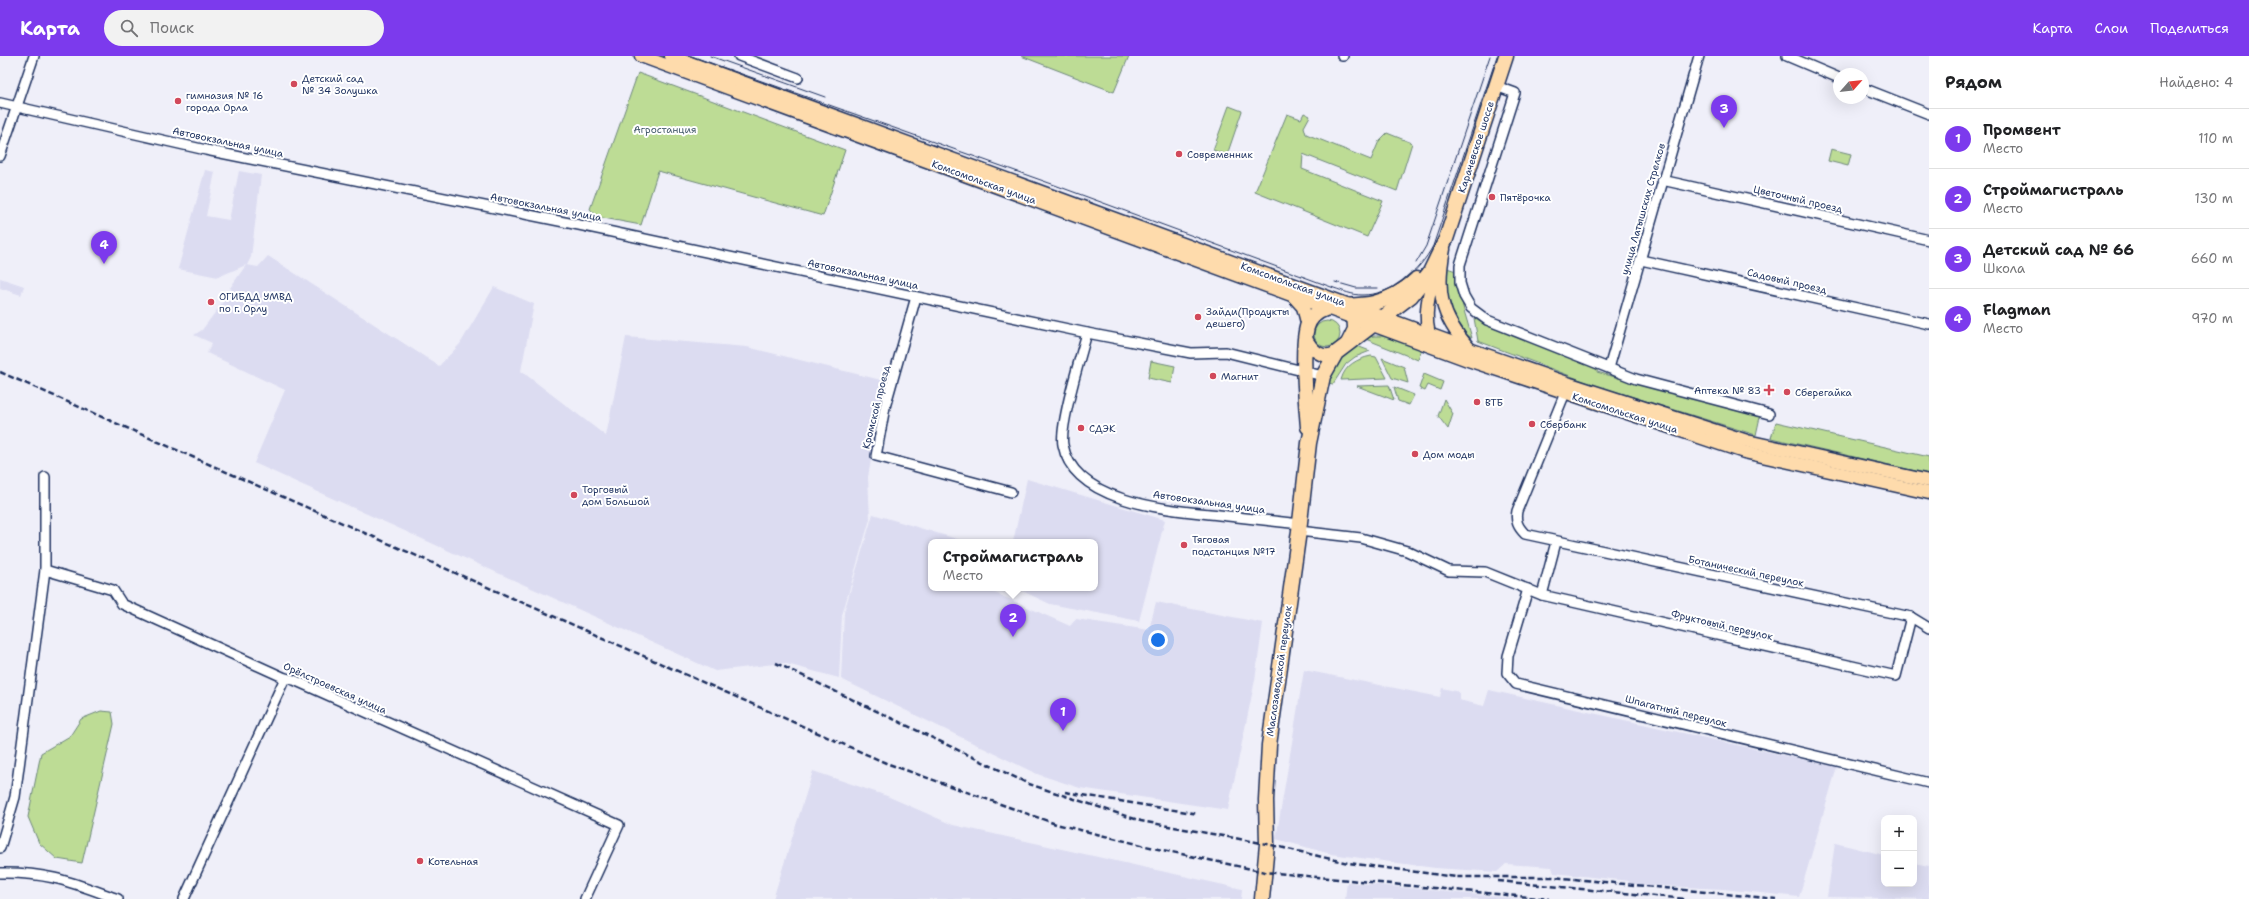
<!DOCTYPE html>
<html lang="ru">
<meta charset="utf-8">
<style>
:root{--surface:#fff;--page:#f2f2f2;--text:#202124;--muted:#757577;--line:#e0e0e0;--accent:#7c3aed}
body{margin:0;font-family:"Shantell Sans",sans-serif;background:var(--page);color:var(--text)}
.controls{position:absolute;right:12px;bottom:12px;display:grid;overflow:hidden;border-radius:8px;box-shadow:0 4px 16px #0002}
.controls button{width:36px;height:36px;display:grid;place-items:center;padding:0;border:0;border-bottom:1px solid var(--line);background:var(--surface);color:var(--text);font:20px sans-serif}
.compass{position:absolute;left:1833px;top:12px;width:36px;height:36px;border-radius:50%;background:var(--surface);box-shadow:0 4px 16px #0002;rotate:63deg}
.you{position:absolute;left:1158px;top:584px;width:14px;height:14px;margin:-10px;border:3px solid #fff;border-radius:50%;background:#1a73e8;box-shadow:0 0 0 6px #1a73e833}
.badge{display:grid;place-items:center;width:26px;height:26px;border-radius:50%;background:var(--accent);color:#fff;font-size:13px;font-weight:700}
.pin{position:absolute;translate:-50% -33px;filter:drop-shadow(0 1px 2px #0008)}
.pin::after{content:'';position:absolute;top:21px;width:14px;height:12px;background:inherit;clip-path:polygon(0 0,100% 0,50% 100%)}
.popup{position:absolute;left:928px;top:483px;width:170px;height:52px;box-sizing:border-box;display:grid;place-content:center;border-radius:8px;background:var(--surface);filter:drop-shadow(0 1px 3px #0005);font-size:13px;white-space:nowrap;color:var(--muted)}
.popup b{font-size:15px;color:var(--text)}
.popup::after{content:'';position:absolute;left:50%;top:100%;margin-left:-8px;border:8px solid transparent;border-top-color:var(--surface)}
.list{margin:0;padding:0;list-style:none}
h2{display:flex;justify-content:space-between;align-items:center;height:52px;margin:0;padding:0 16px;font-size:17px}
h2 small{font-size:13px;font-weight:400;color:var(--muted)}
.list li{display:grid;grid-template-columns:26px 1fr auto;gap:12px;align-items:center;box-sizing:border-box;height:60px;padding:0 16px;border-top:1px solid var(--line)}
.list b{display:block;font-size:15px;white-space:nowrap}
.list p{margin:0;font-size:13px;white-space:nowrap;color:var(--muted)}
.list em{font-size:13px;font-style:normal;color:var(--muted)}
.icon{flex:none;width:22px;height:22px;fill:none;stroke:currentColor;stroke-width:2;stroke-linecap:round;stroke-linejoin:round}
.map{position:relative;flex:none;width:1929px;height:843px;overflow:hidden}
header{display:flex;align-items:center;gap:24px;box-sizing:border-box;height:56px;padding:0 20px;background:var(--accent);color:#fff}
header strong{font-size:19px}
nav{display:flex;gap:22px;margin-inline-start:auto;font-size:14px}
.search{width:280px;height:36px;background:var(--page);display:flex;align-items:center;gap:10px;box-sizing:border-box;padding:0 14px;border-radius:22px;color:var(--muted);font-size:15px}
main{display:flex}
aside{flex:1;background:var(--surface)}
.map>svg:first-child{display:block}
</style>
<header>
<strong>Карта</strong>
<div class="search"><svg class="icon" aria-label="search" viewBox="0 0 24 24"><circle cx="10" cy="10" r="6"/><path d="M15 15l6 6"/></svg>Поиск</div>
<nav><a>Карта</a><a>Слои</a><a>Поделиться</a></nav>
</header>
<main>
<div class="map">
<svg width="1929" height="843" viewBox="0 0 1929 843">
<rect width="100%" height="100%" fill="#efeff9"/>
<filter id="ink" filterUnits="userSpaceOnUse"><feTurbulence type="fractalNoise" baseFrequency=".025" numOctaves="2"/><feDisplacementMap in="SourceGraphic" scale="8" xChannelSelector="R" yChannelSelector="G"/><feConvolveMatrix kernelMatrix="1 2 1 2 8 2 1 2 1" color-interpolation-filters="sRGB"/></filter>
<g filter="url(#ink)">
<g fill="#dcdcf1">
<polygon points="205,114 215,116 206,160 229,164 239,115 261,119 251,201 247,209 258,211 268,200 439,310 460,288 494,231 534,248 521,315 606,380 626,281 747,291 885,325 868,421 870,463 842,559 839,622 783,607 715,615 254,407 285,334 207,297 212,287 194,279 202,274 232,234 230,232 246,209 218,221 178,213"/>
<polygon points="0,222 24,230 21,239 0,232"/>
<polygon points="1027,423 1165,464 1139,565 1050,548 1016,532 1095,532 1095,486 1013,486"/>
<polygon points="873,458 967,486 931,486 931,532 994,532 993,536 1070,570 1076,563 1149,574 1156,546 1263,567 1255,624 1228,754 1080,732 1037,718 841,623 844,556"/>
<polygon points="1304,614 1440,641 1442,632 1459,636 1459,644 1484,650 1489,634 1837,711 1799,841 1723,833 1628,828 1629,825 1554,817 1552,811 1506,808 1497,816 1435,812 1331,798 1276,783"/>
<polygon points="813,715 887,740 953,769 1242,833 1241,843 773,843"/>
<polygon points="1835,787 1884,799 1884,828 1914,828 1914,807 1929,810 1929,843 1827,841"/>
<polygon points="1347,826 1521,843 1345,843"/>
</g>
<g fill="#bddc95" stroke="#6c867a">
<polygon points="1021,0 1129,0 1114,36"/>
<polygon points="638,17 845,94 823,160 658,115 641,169 598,161 590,153"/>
<polygon points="1229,50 1242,55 1227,99 1213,94"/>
<polygon points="1304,57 1310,60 1304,71 1306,78 1371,104 1379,85 1387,77 1412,87 1397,135 1303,98 1302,113 1383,145 1367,181 1255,136 1287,58 1301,63"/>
<polygon points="1831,93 1851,98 1848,110 1828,105"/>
<path d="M1447 212 1456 215 1463 251 1472 282C1450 272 1442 233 1447 212Z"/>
<polygon points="1474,262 1485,269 1598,310 1597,316 1760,361 1756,379 1594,329 1478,285"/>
<circle cx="1327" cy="278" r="13"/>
<polygon points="1374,280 1387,280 1422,292 1418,304 1363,282"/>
<polygon points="1359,284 1357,290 1370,295 1355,301 1346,308 1333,328 1328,327 1338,303"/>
<path d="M1371 300 1376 301 1387 322 1341 324C1345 309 1357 303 1371 300Z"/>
<polygon points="1382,302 1404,311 1408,327 1392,322"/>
<polygon points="1151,305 1175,310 1172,327 1148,322"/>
<polygon points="1424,318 1443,326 1440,334 1428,329 1425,335 1419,332"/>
<polygon points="1389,329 1394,344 1357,330"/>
<polygon points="1394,331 1414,339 1409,349 1398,345"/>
<polygon points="1444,343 1453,358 1448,373 1438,360"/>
<polygon points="1776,366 1929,401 1929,418 1771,382"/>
<polygon points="101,655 112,656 114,668 82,807 57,803 39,787 28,761 41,697 70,680 81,663"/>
</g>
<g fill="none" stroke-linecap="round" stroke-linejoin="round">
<defs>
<g id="minor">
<polyline points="739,0 798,22"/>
<polyline points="1342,0 1343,0"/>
<polyline points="1787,0 1839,22"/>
<polyline points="1496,30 1515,37 1460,209 1460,227 1464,240 1471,252 1487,264 1636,323 1769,358"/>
<polyline points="1863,32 1929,58"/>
<polyline points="0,47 206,94 579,169 1087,277 1191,297 1226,296 1323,320"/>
<polyline points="0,100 34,0"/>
<polyline points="1662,124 1929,184"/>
<polyline points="1641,204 1929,268"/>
<polyline points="916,241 885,351 876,400 1011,436"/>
<path d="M1087 277C1081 299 1059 370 1063 389 1074 448 1172 454 1219 459 1246 462 1273 465 1300 468"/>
<polyline points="1609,312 1699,0"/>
<path d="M1565 337 1517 455C1515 465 1518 471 1525 478L1911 561 1929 572"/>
<polyline points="1299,475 1361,482 1407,495 1449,515 1485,516 1542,539 1896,620 1911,561"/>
<polyline points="45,514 113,534 122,548 285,622 294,624 619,769 585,843"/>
<polyline points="1528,533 1508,600 1507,617 1516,628 1929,727"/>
<polyline points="1542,539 1556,486"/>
<polyline points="0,792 15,741 45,514 45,421"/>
<path d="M0 817C49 816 73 827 118 843"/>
<polyline points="184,843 285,622"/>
</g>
<g id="major">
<polyline points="641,0 1468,304 1744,396 1929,437"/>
<polyline points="671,0 1472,294 1570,328 1747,385 1929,425"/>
<path d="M1444 193C1436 235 1440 260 1469 292"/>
<polyline points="1294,241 1303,251 1308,270"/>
<path d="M1305 281C1312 294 1321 304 1336 297"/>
<path d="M1431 284C1422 261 1429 236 1436 213"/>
<polyline points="1347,287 1354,273 1353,254"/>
</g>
<g id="highway">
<path d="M1308 371C1306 347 1301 293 1307 271 1316 243 1353 253 1374 247 1390 243 1404 235 1416 223"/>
<polyline points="1262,843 1267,788 1266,744 1269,689 1299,475 1309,387 1323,320 1336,297 1411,240 1430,216 1446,183 1506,0"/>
</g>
</defs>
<use href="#minor" stroke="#1b2f5e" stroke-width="12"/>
<use href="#major" stroke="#1b2f5e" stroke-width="15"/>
<use href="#highway" stroke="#1b2f5e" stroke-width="17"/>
<use href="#minor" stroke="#fff" stroke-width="9"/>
<use href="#major" stroke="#fedbac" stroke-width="12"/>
<use href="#highway" stroke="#fedbac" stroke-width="14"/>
<g stroke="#1b2f5e" stroke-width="1">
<path d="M691 0 1052 128 1334 232C1343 235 1352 239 1362 239 1393 239 1419 216 1433 190L1497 0"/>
<polyline points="710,0 825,41"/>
<polyline points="1416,207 1426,190 1490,0"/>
<polyline points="1335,226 1356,232 1378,232"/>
</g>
<g stroke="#1b2f5e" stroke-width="2.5" stroke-dasharray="6 3" stroke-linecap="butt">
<polyline points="0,316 886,707 1056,768 1158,793 1265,816 1549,843"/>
<polyline points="776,607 1029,728 1141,765 1267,788 1348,807 1456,821 1553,821 1777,843"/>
<polyline points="1065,736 1198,758"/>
<polyline points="1498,825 1686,843"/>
</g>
</g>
</g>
<g fill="#d1495b" stroke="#fff" stroke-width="1.5">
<circle cx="294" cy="28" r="4"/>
<circle cx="178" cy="45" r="4"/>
<circle cx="1179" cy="98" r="4"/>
<circle cx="1492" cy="141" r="4"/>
<circle cx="211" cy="246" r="4"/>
<circle cx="1198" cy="261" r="4"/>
<circle cx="1213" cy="320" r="4"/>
<path d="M1767 328h4v4h4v4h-4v4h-4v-4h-4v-4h4z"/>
<circle cx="1787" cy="336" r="4"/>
<circle cx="1477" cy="346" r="4"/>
<circle cx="1532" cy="368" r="4"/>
<circle cx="1081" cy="372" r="4"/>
<circle cx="1415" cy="398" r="4"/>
<circle cx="574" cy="439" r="4"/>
<circle cx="1184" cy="489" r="4"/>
<circle cx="420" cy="805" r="4"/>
</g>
<g text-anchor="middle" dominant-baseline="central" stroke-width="4" stroke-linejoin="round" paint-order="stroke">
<g font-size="10" fill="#1b2f5e" stroke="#fff" text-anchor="start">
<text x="302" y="22">Детский сад<tspan x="302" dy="12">№ 34 Золушка</tspan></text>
<text x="186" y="39">гимназия № 16<tspan x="186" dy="12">города Орла</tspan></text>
<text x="1187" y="98">Современник</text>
<text x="1500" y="141">Пятёрочка</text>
<text x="219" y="240">ОГИБДД УМВД<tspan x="219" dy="12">по г. Орлу</tspan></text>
<text x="1206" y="255">Зайди(Продукты<tspan x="1206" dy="12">дешего)</tspan></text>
<text x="1221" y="320">Магнит</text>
<text x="1761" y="334" text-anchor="end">Аптека № 83</text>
<text x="1795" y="336">Сберегайка</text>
<text x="1485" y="346">ВТБ</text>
<text x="1540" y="368">Сбербанк</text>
<text x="1089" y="372">СДЭК</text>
<text x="1423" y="398">Дом моды</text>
<text x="582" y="433">Торговый<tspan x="582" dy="12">дом Большой</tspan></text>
<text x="1192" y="483">Тяговая<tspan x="1192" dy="12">подстанция №17</tspan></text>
<text x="428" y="805">Котельная</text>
</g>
<g font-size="10" fill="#445a6c" stroke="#fff">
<text x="665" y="73">Агростанция</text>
</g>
<g font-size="10" fill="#1b2f5e" stroke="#fff">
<text transform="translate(228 86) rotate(12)">Автовокзальная улица</text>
<text transform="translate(1476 91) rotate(-72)">Карачевское шоссе</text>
<text transform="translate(984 126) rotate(20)">Комсомольская улица</text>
<text transform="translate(1798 143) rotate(13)">Цветочный проезд</text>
<text transform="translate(546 151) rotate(11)">Автовокзальная улица</text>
<text transform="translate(1643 153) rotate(-74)">улица Латышских Стрелков</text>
<text transform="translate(863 218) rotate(12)">Автовокзальная улица</text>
<text transform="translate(1787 225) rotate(13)">Садовый проезд</text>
<text transform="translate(1293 228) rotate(20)">Комсомольская улица</text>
<text transform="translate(876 351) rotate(-76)">Кромской проезд</text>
<text transform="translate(1625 357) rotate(18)">Комсомольская улица</text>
<text transform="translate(1209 446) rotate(8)">Автовокзальная улица</text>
<text transform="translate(1746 515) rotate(12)">Ботанический переулок</text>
<text transform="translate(1722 569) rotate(13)">Фруктовый переулок</text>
<text transform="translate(1279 615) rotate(-82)">Маслозаводской переулок</text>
<text transform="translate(335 632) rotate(24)">Орёлстроевская улица</text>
<text transform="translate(1676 655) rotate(14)">Шпагатный переулок</text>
</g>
</g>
</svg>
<div class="controls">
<button>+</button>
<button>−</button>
</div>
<svg class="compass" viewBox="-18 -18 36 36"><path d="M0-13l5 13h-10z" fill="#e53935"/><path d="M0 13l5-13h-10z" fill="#757577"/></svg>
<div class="you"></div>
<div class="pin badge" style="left:1063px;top:675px">1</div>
<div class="pin badge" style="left:1013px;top:581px">2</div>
<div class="popup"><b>Строймагистраль</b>Место</div>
<div class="pin badge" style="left:1724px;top:72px">3</div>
<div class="pin badge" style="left:104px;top:208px">4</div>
</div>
<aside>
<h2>Рядом<small>Найдено: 4</small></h2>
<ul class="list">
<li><span class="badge">1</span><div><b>Промвент</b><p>Место</p></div><em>110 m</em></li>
<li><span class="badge">2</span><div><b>Строймагистраль</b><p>Место</p></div><em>130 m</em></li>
<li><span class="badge">3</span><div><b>Детский сад № 66</b><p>Школа</p></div><em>660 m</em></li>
<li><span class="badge">4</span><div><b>Flagman</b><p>Место</p></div><em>970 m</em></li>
</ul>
</aside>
</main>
